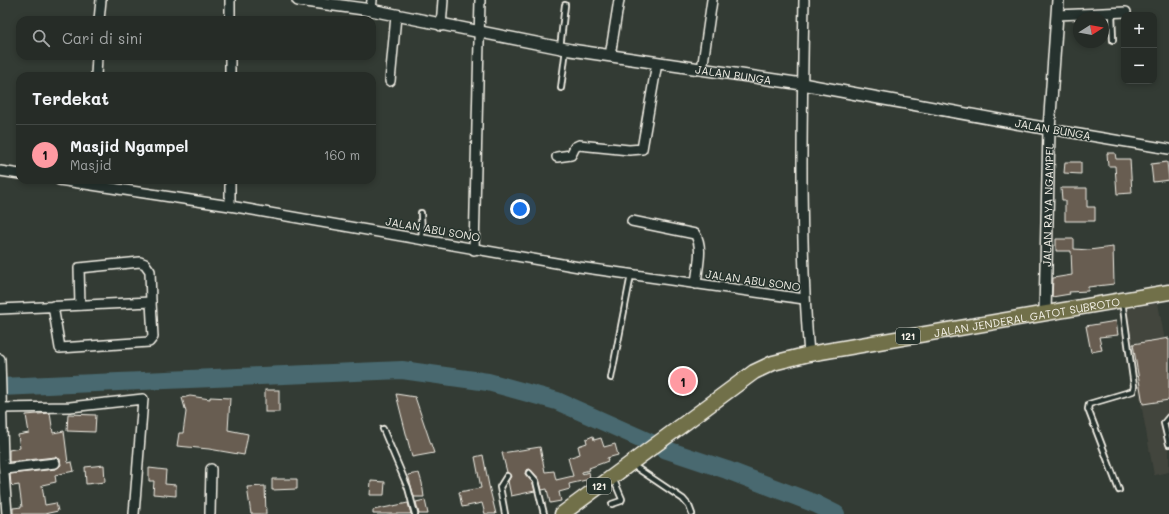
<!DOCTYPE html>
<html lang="id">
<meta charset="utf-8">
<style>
:root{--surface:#262c27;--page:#2e342f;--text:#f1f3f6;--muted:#a4a7a7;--line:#424844;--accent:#ff9aa2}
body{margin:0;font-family:Mali,sans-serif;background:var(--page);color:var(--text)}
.controls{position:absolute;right:12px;top:12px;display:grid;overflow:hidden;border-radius:8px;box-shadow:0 2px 6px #0003}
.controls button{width:36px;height:36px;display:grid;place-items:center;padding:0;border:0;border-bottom:1px solid var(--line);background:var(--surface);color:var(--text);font:20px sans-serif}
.compass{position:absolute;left:1073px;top:12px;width:36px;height:36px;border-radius:50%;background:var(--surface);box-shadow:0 2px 6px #0003;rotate:79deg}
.you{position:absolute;left:520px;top:209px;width:14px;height:14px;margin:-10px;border:3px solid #fff;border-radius:50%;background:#1a73e8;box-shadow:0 0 0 6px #1a73e833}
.badge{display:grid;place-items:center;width:26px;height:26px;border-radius:50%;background:var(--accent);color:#111;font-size:13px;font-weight:700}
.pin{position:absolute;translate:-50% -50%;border:2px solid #fff;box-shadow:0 1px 4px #0006}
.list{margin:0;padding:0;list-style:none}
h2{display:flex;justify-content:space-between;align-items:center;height:52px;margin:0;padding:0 16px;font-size:17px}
h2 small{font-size:13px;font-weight:400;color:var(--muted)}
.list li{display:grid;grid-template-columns:26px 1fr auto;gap:12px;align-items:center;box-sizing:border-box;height:60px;padding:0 16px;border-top:1px solid var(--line)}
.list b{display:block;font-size:15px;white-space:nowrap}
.list p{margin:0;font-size:13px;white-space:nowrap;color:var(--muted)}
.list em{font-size:13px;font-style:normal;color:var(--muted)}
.icon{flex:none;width:22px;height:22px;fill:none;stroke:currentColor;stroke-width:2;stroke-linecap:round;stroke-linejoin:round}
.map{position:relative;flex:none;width:1169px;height:514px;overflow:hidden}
.search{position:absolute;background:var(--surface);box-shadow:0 2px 6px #0003;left:16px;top:16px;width:360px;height:44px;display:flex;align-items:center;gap:10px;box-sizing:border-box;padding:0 14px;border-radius:12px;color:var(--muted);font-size:15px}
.panel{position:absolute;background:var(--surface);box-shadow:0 2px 6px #0003;left:16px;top:72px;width:360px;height:112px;border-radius:12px}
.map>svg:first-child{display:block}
</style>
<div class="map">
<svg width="1169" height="514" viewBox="0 0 1169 514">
<rect width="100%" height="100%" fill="#333b34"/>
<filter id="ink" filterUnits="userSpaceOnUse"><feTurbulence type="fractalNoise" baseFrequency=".025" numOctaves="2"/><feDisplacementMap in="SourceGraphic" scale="8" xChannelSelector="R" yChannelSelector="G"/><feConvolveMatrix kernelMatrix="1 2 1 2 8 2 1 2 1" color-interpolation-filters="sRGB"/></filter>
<g filter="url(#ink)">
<polygon fill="#43453d" points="1158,303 1169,363 1169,472 1154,475 1124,309"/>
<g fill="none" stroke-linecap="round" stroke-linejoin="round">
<polyline stroke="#48696f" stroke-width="18" points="0,387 402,370 488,382 557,401 667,450 727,470 816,504 836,514"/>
</g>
<g fill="#675d51" stroke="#f4f1e8">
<polygon points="1107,153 1115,153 1116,159 1130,159 1132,193 1117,194 1115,166 1108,166"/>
<polygon points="1065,162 1081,162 1081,174 1064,173"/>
<polygon points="1167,162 1169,180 1153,182 1151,164"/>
<polygon points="1061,188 1087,188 1087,207 1095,207 1095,221 1065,221 1065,200 1062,200"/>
<polygon points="1056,239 1074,239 1074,249 1089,250 1113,247 1114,284 1088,287 1088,291 1069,292 1070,294 1052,297 1053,278 1072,275 1071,251 1056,251"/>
<polygon points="1116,321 1118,335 1099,337 1102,350 1091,352 1086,326"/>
<polygon points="1169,338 1169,400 1143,404 1133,344"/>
<rect x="265" y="390" width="14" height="22"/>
<polygon points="396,394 415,397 434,453 412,457"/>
<polygon points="190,396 210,399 210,397 230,398 228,430 248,434 244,455 209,449 177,446 179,433 183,433 186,412 182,398"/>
<polygon points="50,413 53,433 64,431 68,463 72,462 74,471 55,475 56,482 42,485 45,505 56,503 58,511 44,514 13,514 13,508 22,507 19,485 13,486 11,484 10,474 56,469 61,465 60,459 55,457 9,462 9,450 20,448 18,435 29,433 26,415"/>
<polygon points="68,414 96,415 95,432 67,431"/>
<polygon points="593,436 594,440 601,438 604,447 615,444 618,455 607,458 608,461 589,468 590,470 582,472 582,474 589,472 590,479 569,484 570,489 559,492 561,501 550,503 547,489 542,490 539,479 530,469 526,470 525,474 533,483 535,491 511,496 508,481 511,476 507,472 502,453 540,447 545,472 554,471 556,480 573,476 568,458 580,454 578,446 587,443 586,439"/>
<polygon points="483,455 489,486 496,514 485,514 482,503 462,507 459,492 481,488 475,457"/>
<polygon points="104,465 105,482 86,484 85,467"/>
<polygon points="149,468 166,470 165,484 176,485 176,496 153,494 154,481 149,481"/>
<polygon points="419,473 422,483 424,497 414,497 410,482 408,475"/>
<polygon points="272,479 297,479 297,489 272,490"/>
<polygon points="371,481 385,482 384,495 370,495"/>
<polygon points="265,486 266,514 251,514 247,487"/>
<polygon points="425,500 428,514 419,514 416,502"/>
<polygon points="408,503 411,514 373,514 373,510"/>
</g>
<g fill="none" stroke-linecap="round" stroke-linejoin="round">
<defs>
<g id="service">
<polyline points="1112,13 1113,40"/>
<polyline points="560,48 565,5"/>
<polyline points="561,88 566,49"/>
<polyline points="421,213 422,239"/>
<polyline points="611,378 631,275"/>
<polyline points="1169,417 1164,423 1169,444"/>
<polyline points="383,429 408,488 415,514"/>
<polyline points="631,464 683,499 689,506 692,514"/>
<polyline points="529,473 536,481 544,514"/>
<polyline points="1119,490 1088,409 1089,404 1133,391 1134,386 1122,301"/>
<polyline points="612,504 621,501 622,499 613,478"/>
<polyline points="505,514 500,487 507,476"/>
</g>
<g id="minor">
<polyline points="230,0 230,20"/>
<path d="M804 0C802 118 799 237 809 354"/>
<polyline points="371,10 372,0"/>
<polyline points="1057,15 1126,12"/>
<polyline points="99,20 101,0"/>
<polyline points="441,26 443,0"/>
<polyline points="230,56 230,76"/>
<polyline points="610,56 619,0"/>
<polyline points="702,70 712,0"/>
<polyline points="96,76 97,56"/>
<polyline points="390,81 396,16"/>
<polyline points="1049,129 1169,149"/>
<polyline points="557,157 571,155 575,147 579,145 629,150 642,149 657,63"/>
<polyline points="0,171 20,174"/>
<polyline points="59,180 230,206 579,267 804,299"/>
<polyline points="230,180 230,206"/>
<path d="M632 221 695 234C704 247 697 269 696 284"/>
<polyline points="474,250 480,0"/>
<polyline points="80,305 79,268 140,262 145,264 150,271 151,302"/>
<polyline points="0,309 151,302 153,337 149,342 60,348 53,306"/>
<polyline points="0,359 3,460 7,514"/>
<polyline points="0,408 70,407 143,399 134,514"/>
<polyline points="5,469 55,463"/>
<polyline points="210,514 211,469"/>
</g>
<g id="tertiary">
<path id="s1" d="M298 0 371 10 571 50 802 84 1049 129"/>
<path id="s2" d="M1045 314 1049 129 1058 0"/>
</g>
<g id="primary">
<path id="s3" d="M562 514 754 372 773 363 809 354 1169 292"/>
</g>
</defs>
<use href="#service" stroke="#f4f1e8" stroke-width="8"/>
<use href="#minor" stroke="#f4f1e8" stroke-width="12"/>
<use href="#tertiary" stroke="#f4f1e8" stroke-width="14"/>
<use href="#primary" stroke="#f4f1e8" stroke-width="17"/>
<use href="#service" stroke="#26332d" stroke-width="4.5"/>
<use href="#minor" stroke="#26332d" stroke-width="9"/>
<use href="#tertiary" stroke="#26332d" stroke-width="11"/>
<use href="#primary" stroke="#71704a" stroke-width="14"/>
</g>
</g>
<g text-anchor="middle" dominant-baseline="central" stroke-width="3" stroke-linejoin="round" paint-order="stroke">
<g fill="#26332d" stroke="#b6b8b0" stroke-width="1">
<rect x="896" y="328" width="24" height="16" rx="3"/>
<rect x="587" y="478" width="24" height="16" rx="3"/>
</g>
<g font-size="10" font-weight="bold" fill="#f4f1e8">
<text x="908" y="336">121</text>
<text x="599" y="486">121</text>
</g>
<g font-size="11" fill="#f4f1e8" stroke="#26332d">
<text stroke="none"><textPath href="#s1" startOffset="442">JALAN BUNGA</textPath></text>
<text transform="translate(1053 129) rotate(10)">JALAN BUNGA</text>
<text stroke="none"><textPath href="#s2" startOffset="109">JALAN RAYA NGAMPEL</textPath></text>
<text transform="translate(433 229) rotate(10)">JALAN ABU SONO</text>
<text transform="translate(753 280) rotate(8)">JALAN ABU SONO</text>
<text stroke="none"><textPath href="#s3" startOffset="518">JALAN JENDERAL GATOT SUBROTO</textPath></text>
</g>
</g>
</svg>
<div class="controls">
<button>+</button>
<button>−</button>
</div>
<svg class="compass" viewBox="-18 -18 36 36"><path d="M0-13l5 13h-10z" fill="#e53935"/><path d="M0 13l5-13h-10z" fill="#a4a7a7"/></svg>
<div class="you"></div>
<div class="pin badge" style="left:683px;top:381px">1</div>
<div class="search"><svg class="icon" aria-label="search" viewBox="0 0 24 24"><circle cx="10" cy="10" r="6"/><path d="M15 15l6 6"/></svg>Cari di sini</div>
<section class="panel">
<h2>Terdekat<small></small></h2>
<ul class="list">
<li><span class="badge">1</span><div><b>Masjid Ngampel</b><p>Masjid</p></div><em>160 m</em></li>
</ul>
</section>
</div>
